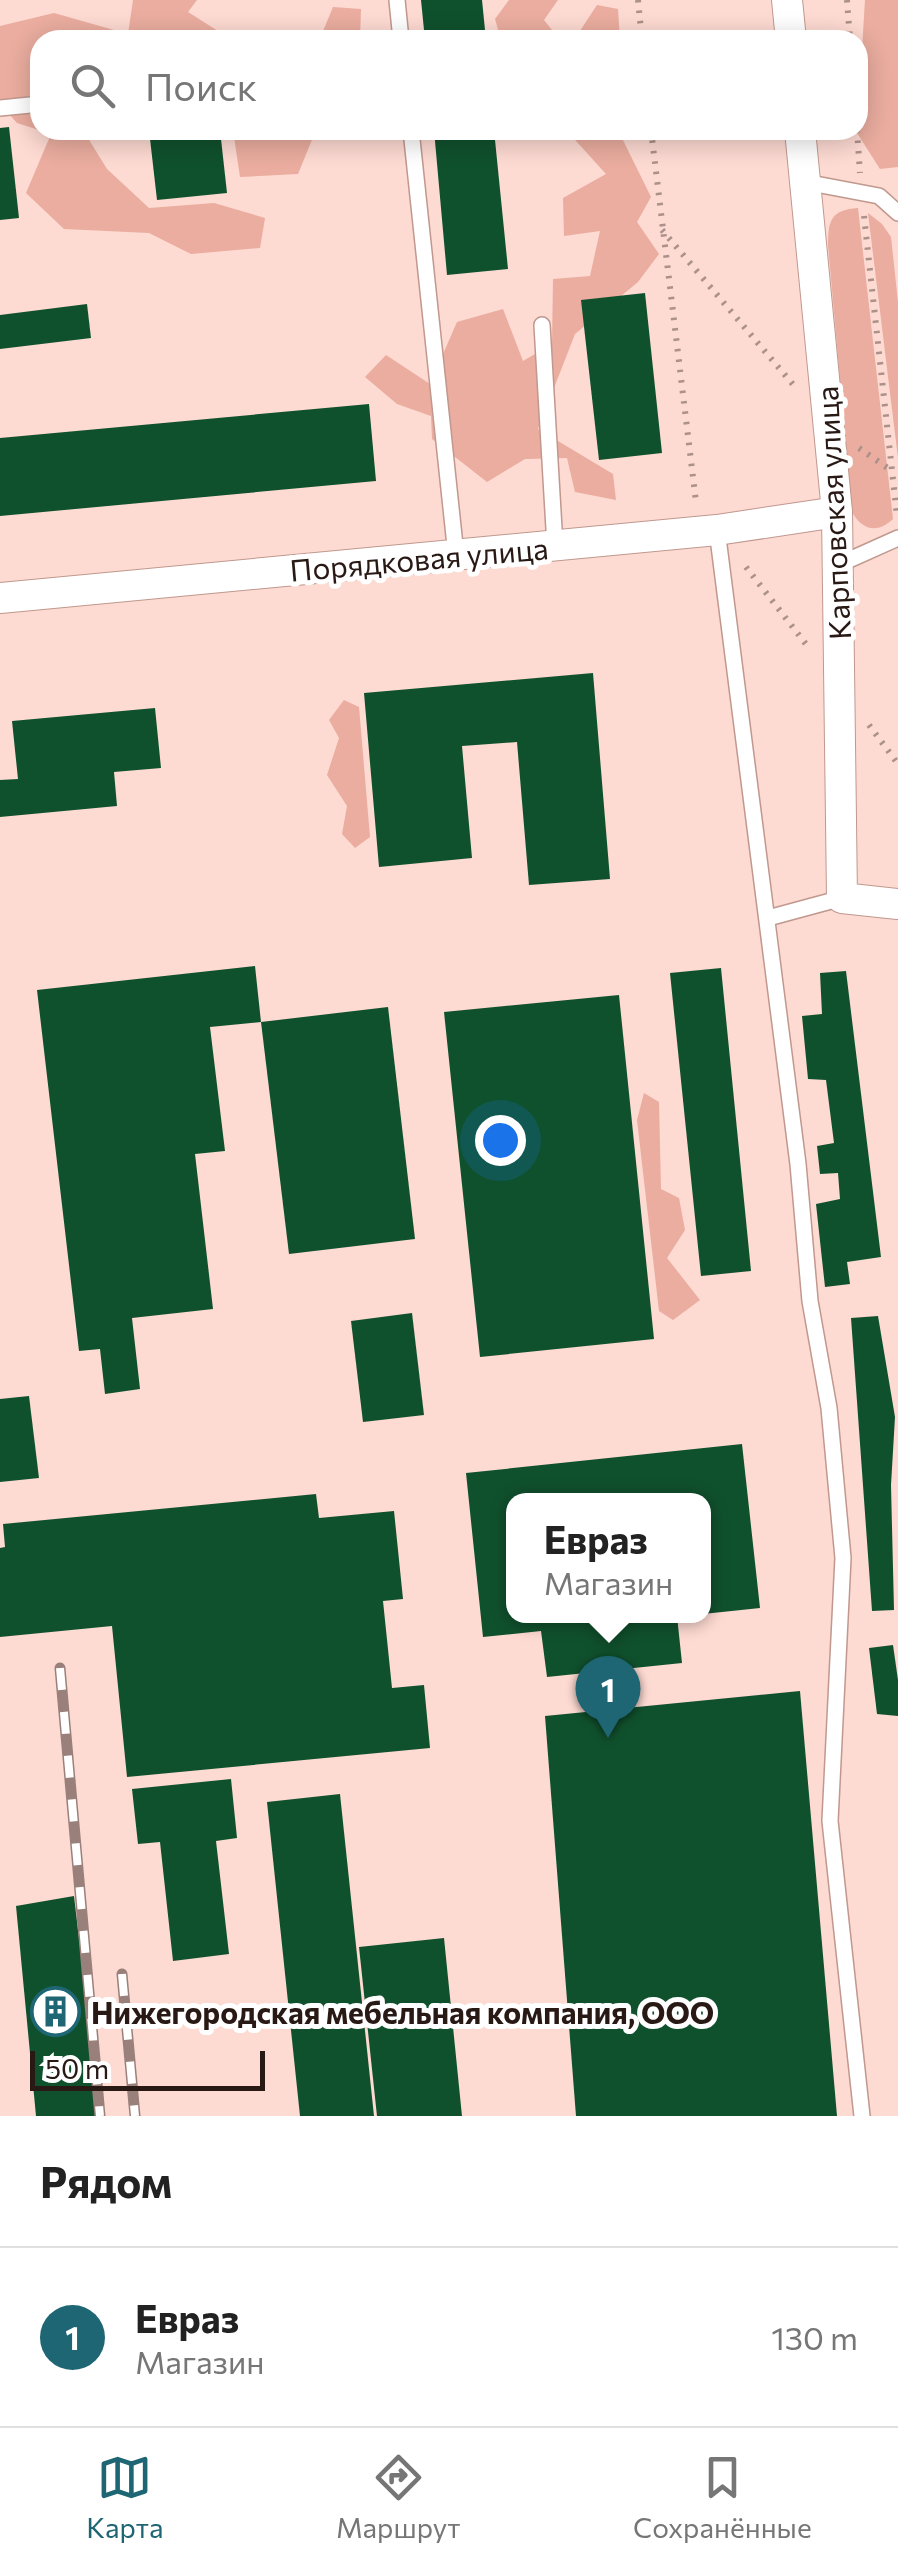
<!DOCTYPE html>
<html lang="ru">
<meta charset="utf-8">
<style>
:root{--surface:#fff;--page:#f2f2f2;--text:#222;--muted:#767676;--line:#e0e0e0;--accent:#1e6674}
body{margin:0;font-family:Commissioner,sans-serif;background:var(--page);color:var(--text)}
.scale{position:absolute;left:30px;bottom:25px;width:235px;box-sizing:border-box;padding-left:10px;border:5px solid #281915;border-top:0;font-size:28px;line-height:35px;white-space:nowrap;color:#281915;-webkit-text-stroke:8px #fff;paint-order:stroke}
.you{position:absolute;left:500px;top:1140px;width:35px;height:35px;margin:-25px;border:8px solid #fff;border-radius:50%;background:#1a73e8;box-shadow:0 0 0 15px #1a73e833}
.badge{display:grid;place-items:center;width:65px;height:65px;border-radius:50%;background:var(--accent);color:#fff;font-size:32px;font-weight:700}
.pin{position:absolute;translate:-50% -82px;filter:drop-shadow(0 2px 5px #0008)}
.pin::after{content:'';position:absolute;top:52px;width:35px;height:30px;background:inherit;clip-path:polygon(0 0,100% 0,50% 100%)}
.popup{position:absolute;left:506px;top:1493px;width:205px;height:130px;box-sizing:border-box;display:grid;place-content:center;border-radius:20px;background:var(--surface);filter:drop-shadow(0 2px 8px #0005);font-size:32px;white-space:nowrap;color:var(--muted)}
.popup b{font-size:38px;color:var(--text)}
.popup::after{content:'';position:absolute;left:50%;top:100%;margin-left:-20px;border:20px solid transparent;border-top-color:var(--surface)}
.list{margin:0;padding:0;list-style:none}
h2{display:flex;justify-content:space-between;align-items:center;height:130px;margin:0;padding:0 40px;font-size:42px}
h2 small{font-size:32px;font-weight:400;color:var(--muted)}
.list li{display:grid;grid-template-columns:65px 1fr auto;gap:30px;align-items:center;box-sizing:border-box;height:180px;padding:0 40px;border-top:2px solid var(--line)}
.list b{display:block;font-size:38px;white-space:nowrap}
.list p{margin:0;font-size:32px;white-space:nowrap;color:var(--muted)}
.list em{font-size:32px;font-style:normal;color:var(--muted)}
.icon{flex:none;width:55px;height:55px;fill:none;stroke:currentColor;stroke-width:2;stroke-linecap:round;stroke-linejoin:round}
.map{position:relative;flex:none;width:898px;height:2116px;overflow:hidden}
.search{position:absolute;background:var(--surface);box-shadow:0 5px 25px #0003;left:30px;right:30px;top:30px;height:110px;display:flex;align-items:center;gap:25px;box-sizing:border-box;padding:0 35px;border-radius:30px;color:var(--muted);font-size:38px}
.sheet{height:310px;background:var(--surface)}
nav{display:flex;justify-content:space-around;align-items:center;box-sizing:border-box;height:140px;border-top:2px solid var(--line);background:var(--surface);font-size:28px;color:var(--muted)}
nav a{display:grid;justify-items:center;gap:5px}
nav .on{color:var(--accent)}
.map>svg:first-child{display:block}
</style>
<div class="map">
<svg width="898" height="2116" viewBox="0 0 898 2116">
<rect width="100%" height="100%" fill="#fddad2"/>
<g fill="#eaad9f">
<polygon points="133,0 197,0 188,12 229,38 40,40 40,130 83,130 107,169 149,208 214,203 265,218 260,248 191,254 149,233 64,229 26,193 51,134 17,123 0,104 0,26 54,13 128,34"/>
<polygon points="509,0 558,0 544,20 560,40 501,40 495,19"/>
<polygon points="865,0 898,0 898,167 880,169 857,133"/>
<polygon points="597,5 618,9 620,40 574,40"/>
<polygon points="333,7 361,9 360,40 304,40 321,36"/>
<polygon points="233,130 316,130 298,174 240,177"/>
<polygon points="566,130 618,130 651,197 637,222 659,254 638,282 575,334 538,429 613,474 616,500 575,492 567,458 525,459 487,482 432,439 431,416 397,404 365,377 386,355 430,384 457,322 503,309 523,361 552,344 553,279 590,276 600,231 564,236 563,198 606,174"/>
<path d="M858 208 893 519C877 534 862 530 852 512L828 245C828 219 832 210 858 208Z"/>
<polygon points="868,213 882,224 891,237 898,302 898,458"/>
<polygon points="344,700 359,707 370,837 355,848 342,834 347,806 327,775 339,738 329,720"/>
<polygon points="644,1093 659,1102 661,1189 679,1198 685,1230 667,1258 700,1300 673,1320 659,1311 637,1120"/>
</g>
<g fill="#10512d">
<polygon points="421,0 482,0 486,40 425,40"/>
<polygon points="9,127 19,218 0,220 0,128"/>
<polygon points="149,130 220,130 227,193 157,200"/>
<polygon points="434,130 494,130 508,269 447,275"/>
<polygon points="645,293 662,453 599,460 581,300"/>
<polygon points="87,304 91,338 0,349 0,315"/>
<polygon points="369,404 376,481 0,516 0,438"/>
<polygon points="593,673 610,879 529,885 517,742 462,746 472,858 379,867 364,693"/>
<polygon points="155,708 161,768 114,772 117,806 0,817 0,780 18,779 12,721"/>
<polygon points="255,966 261,1022 210,1027 225,1151 195,1154 213,1309 132,1318 140,1389 105,1394 100,1349 79,1351 37,990"/>
<polygon points="721,968 751,1271 701,1276 670,973"/>
<polygon points="846,971 881,1257 847,1262 850,1284 825,1287 816,1204 840,1199 838,1173 820,1174 817,1146 834,1143 826,1080 808,1079 802,1016 822,1014 820,973"/>
<polygon points="619,995 654,1339 480,1357 444,1012"/>
<polygon points="388,1007 415,1239 289,1254 261,1022"/>
<polygon points="412,1313 424,1415 363,1422 351,1321"/>
<polygon points="878,1316 895,1417 891,1485 894,1610 872,1611 851,1318"/>
<polygon points="29,1396 39,1478 0,1482 0,1399"/>
<polygon points="742,1444 760,1608 703,1614 703,1500 513,1500 513,1616 677,1616 682,1663 547,1677 541,1631 483,1637 466,1473"/>
<polygon points="316,1494 319,1518 394,1511 403,1599 383,1601 392,1688 424,1685 430,1748 127,1777 112,1626 0,1637 0,1548 5,1547 3,1524"/>
<polygon points="893,1645 898,1680 898,1716 877,1714 869,1648"/>
<polygon points="800,1691 837,2116 576,2116 545,1716"/>
<polygon points="231,1779 237,1838 216,1841 229,1954 173,1961 160,1842 138,1844 132,1789"/>
<polygon points="340,1794 374,2116 300,2116 267,1802"/>
<polygon points="74,1896 100,2116 36,2116 16,1906"/>
<polygon points="444,1938 462,2116 377,2116 359,1947"/>
</g>
<g fill="none" stroke-linecap="round" stroke-linejoin="round">
<defs>
<g id="service">
<polyline points="397,0 401,40"/>
<polyline points="0,108 40,104"/>
<polyline points="411,130 456,555"/>
<polyline points="805,182 879,196 898,213"/>
<polyline points="542,325 555,546"/>
<polyline points="717,530 798,1164 810,1301 829,1408 843,1558 830,1821 862,2116"/>
<polyline points="840,564 898,538"/>
<polyline points="768,918 842,898"/>
</g>
<g id="minor">
<polyline points="787,0 791,40"/>
<polyline points="800,130 837,512 842,898 898,904"/>
<polyline points="0,598 717,530 837,512"/>
</g>
</defs>
<use href="#service" stroke="#c0988e" stroke-width="18"/>
<use href="#minor" stroke="#c0988e" stroke-width="32"/>
<g stroke="#ac908a" stroke-width="6" stroke-dasharray="2.5 8" stroke-linecap="butt">
<polyline points="638,0 642,40"/>
<polyline points="847,0 850,40"/>
<polyline points="651,130 696,502"/>
<polyline points="857,130 860,173"/>
<polyline points="864,216 897,516"/>
<polyline points="662,230 796,388"/>
<polyline points="859,448 892,471"/>
<polyline points="746,567 809,648"/>
<polyline points="869,725 898,764"/>
</g>
<use href="#service" stroke="#fff" stroke-width="15"/>
<use href="#minor" stroke="#fff" stroke-width="30"/>
<defs>
<g id="rail">
<polyline points="60,1668 100,2116"/>
<polyline points="122,1974 135,2116"/>
</g>
</defs>
<use href="#rail" stroke="#9a807a" stroke-width="11"/>
<use href="#rail" stroke="#fff" stroke-width="8" stroke-dasharray="22" stroke-linecap="butt"/>
</g>
<defs>
<symbol id="building-ring" viewBox="-11 -11 22 22"><circle r="9.5" fill="#fff" stroke="#1e6674" stroke-width="1.5"/><path d="M-4-6H4V6H1V3H-1V6H-4ZM-2.5-4.3h1.7v1.8h-1.7ZM.8-4.3h1.7v1.8H.8ZM-2.5-1h1.7V.8h-1.7ZM.8-1h1.7V.8H.8Z" fill="#1e6674"/></symbol>
</defs>
<g fill-rule="evenodd">
<use href="#building-ring" x="28" y="1984" width="55" height="55"/>
</g>
<g text-anchor="middle" dominant-baseline="central" stroke-width="10" stroke-linejoin="round" paint-order="stroke">
<g font-size="30" fill="#281915" stroke="#fff">
<text transform="translate(832 513) rotate(-93)">Карповская улица</text>
<text transform="translate(419 558) rotate(-5)">Порядковая улица</text>
</g>
<g font-size="30" font-weight="bold" fill="#281915" stroke="#fff" text-anchor="start">
<text x="91" y="2011">Нижегородская мебельная компания, ООО</text>
</g>
</g>
</svg>
<div class="scale">50 m</div>
<div class="you"></div>
<div class="pin badge" style="left:608px;top:1738px">1</div>
<div class="popup"><b>Евраз</b>Магазин</div>
<div class="search"><svg class="icon" aria-label="search" viewBox="0 0 24 24"><circle cx="10" cy="10" r="6"/><path d="M15 15l6 6"/></svg>Поиск</div>
</div>
<section class="sheet">
<h2>Рядом<small></small></h2>
<ul class="list">
<li><span class="badge">1</span><div><b>Евраз</b><p>Магазин</p></div><em>130 m</em></li>
</ul>
</section>
<nav>
<a class="on"><svg class="icon" aria-label="map" viewBox="0 0 24 24"><path d="M3 6l6-2 6 2 6-2v14l-6 2-6-2-6 2zM9 4v14M15 6v14"/></svg>Карта</a>
<a><svg class="icon" aria-label="directions" viewBox="0 0 24 24"><path d="M12 3l9 9-9 9-9-9zM9 14v-3h6M13 9l2 2-2 2"/></svg>Маршрут</a>
<a><svg class="icon" aria-label="saved" viewBox="0 0 24 24"><path d="M7 4h10v16l-5-4-5 4z"/></svg>Сохранённые</a>
</nav>
